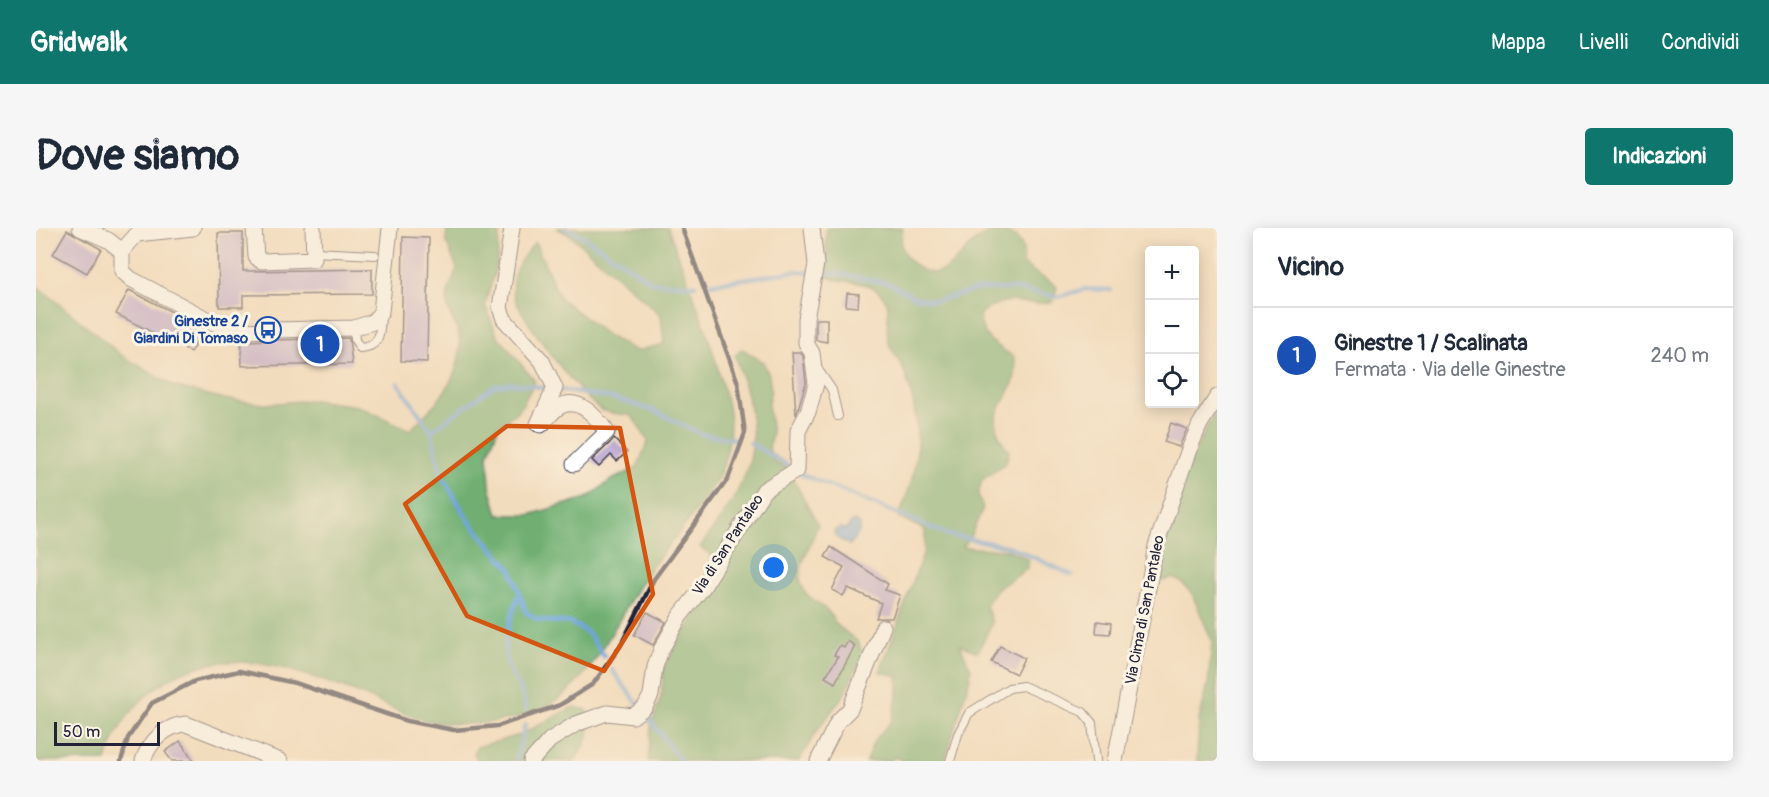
<!DOCTYPE html>
<html lang="it">
<meta charset="utf-8">
<style>
:root{--surface:#fff;--page:#f6f6f7;--text:#1f2937;--muted:#747a83;--line:#e0e1e3;--accent:#0f766e}
body{margin:0;font-family:Pangolin,sans-serif;background:var(--page);color:var(--text)}
.controls{position:absolute;right:18px;top:18px;display:grid;overflow:hidden;border-radius:6px;box-shadow:0 3px 15px #0003}
.controls button{width:54px;height:54px;display:grid;place-items:center;padding:0;border:0;border-bottom:2px solid var(--line);background:var(--surface);color:var(--text);font:30px sans-serif}
.scale{position:absolute;left:18px;bottom:15px;width:106px;box-sizing:border-box;padding-left:6px;border:3px solid #22223b;border-top:0;font-size:16px;line-height:21px;white-space:nowrap;color:#22223b;-webkit-text-stroke:4px #fcf5e5;paint-order:stroke}
.you{position:absolute;left:738px;top:340px;width:21px;height:21px;margin:-15px;border:4px solid #fff;border-radius:50%;background:#1a73e8;box-shadow:0 0 0 9px #1a73e833}
.badge{display:grid;place-items:center;width:39px;height:39px;border-radius:50%;background:var(--accent);color:#fff;font-size:20px;font-weight:700}
.pin{position:absolute;translate:-50% -50%;border:3px solid #fff;box-shadow:0 2px 6px #0006}
.list{margin:0;padding:0;list-style:none}
h2{display:flex;justify-content:space-between;align-items:center;height:78px;margin:0;padding:0 24px;font-size:26px}
h2 small{font-size:20px;font-weight:400;color:var(--muted)}
.list li{display:grid;grid-template-columns:39px 1fr auto;gap:18px;align-items:center;box-sizing:border-box;height:96px;padding:0 24px;border-top:2px solid var(--line)}
.list b{display:block;font-size:22px;white-space:nowrap}
.list p{margin:0;font-size:20px;white-space:nowrap;color:var(--muted)}
.list em{font-size:20px;font-style:normal;color:var(--muted)}
.icon{flex:none;width:33px;height:33px;fill:none;stroke:currentColor;stroke-width:2;stroke-linecap:round;stroke-linejoin:round}
.map{position:relative;flex:none;width:1181px;height:533px;overflow:hidden;border-radius:6px}
header{display:flex;align-items:center;gap:36px;box-sizing:border-box;height:84px;padding:0 30px;background:var(--accent);color:#fff}
header strong{font-size:28px}
nav{display:flex;gap:33px;margin-inline-start:auto;font-size:21px}
.intro{display:flex;align-items:center;justify-content:space-between;box-sizing:border-box;height:144px;padding:0 36px}
h1{margin:0;font-size:42px}
.button{padding:15px 27px;border-radius:6px;background:var(--accent);color:#fff;font-size:21px;font-weight:700}
main{display:flex;gap:36px;padding:0 36px}
aside{flex:1;background:var(--surface);border-radius:6px;box-shadow:0 3px 15px #0003}
.map>svg:first-child{display:block}
</style>
<header>
<strong>Gridwalk</strong>
<nav><a>Mappa</a><a>Livelli</a><a>Condividi</a></nav>
</header>
<div class="intro"><h1>Dove siamo</h1><a class="button">Indicazioni</a></div>
<main>
<div class="map">
<svg width="1181" height="533" viewBox="0 0 1181 533">
<rect width="100%" height="100%" fill="#fcf5e5"/>
<filter id="ink" filterUnits="userSpaceOnUse"><feTurbulence type="fractalNoise" baseFrequency=".0167" numOctaves="2"/><feDisplacementMap in="SourceGraphic" scale="12" xChannelSelector="R" yChannelSelector="G"/><feConvolveMatrix kernelMatrix="1 2 1 2 8 2 1 2 1" color-interpolation-filters="sRGB"/></filter>
<filter id="wash" filterUnits="userSpaceOnUse"><feTurbulence type="fractalNoise" baseFrequency=".008" numOctaves="4" result="noise"/><feDisplacementMap in="SourceGraphic" scale="24" xChannelSelector="R" yChannelSelector="G"/><feGaussianBlur stdDeviation="1.35" result="paint"/><feColorMatrix in="noise" values="0 0 0 0 0 0 0 0 0 0 0 0 0 0 0 0 0 1.4 0 .05"/><feComposite in="paint" operator="in"/></filter>
<g filter="url(#wash)">
<rect width="100%" height="100%" fill="#f2dcbe"/>
<g fill="#6faf71" stroke="#486856" stroke-width="1.5">
<path d="M411 0H464L461 36 449 77 461 107 499 153 485 180 462 199 452 227 454 258 462 287H493L551 270 574 253 601 240 612 213 596 188C587 186 576 186 568 183 549 176 483 88 478 67 472 45 487 29 499 14L524 70 572 108 600 123 628 116 625 87 534 7 520 0H632C650 49 671 98 684 149 687 161 692 173 693 185 696 207 691 232 681 252 666 279 634 314 615 340 584 382 567 436 525 469 491 495 433 500 392 493 369 489 346 474 324 466 251 439 176 409 111 467 90 486 78 506 70 533H0V57L88 129 137 158 188 171 229 176 277 172 322 178 374 202C400 177 430 146 423 107 421 98 414 89 412 81 408 67 417 52 421 40L410 14Z"/>
<path d="M790 0H867C864 14 864 23 874 33 908 65 922 23 945 9 958 0 983 3 987 21 988 25 987 31 987 35 997 47 1010 48 1021 59L1017 74C983 81 976 61 943 87 946 112 960 116 978 129 989 172 937 179 973 223L970 235 946 252 942 266 947 280 935 307 927 319 973 322 993 332 991 341 961 361 950 377 956 395 942 424 924 417 935 441 934 450 909 533H867L860 529 853 533H830L838 513 856 492 862 465V448L844 444 888 323 889 302 862 289C886 238 887 196 868 143 865 133 856 125 853 115 847 98 859 82 846 67 832 51 810 56 791 49Z"/>
<path d="M706 121 727 134 733 147 735 162 732 176 736 206 733 220 738 234 752 241 782 297 766 336 764 351 769 365 793 384 800 396 823 415 827 429 807 468 780 504 763 533H612L615 498 625 469 628 439 641 415 682 354 680 339 674 326 664 319C721 242 730 220 699 128Z"/>
<path d="M1181 182V533H1161L1163 492 1172 456 1176 413 1156 366 1144 353 1136 350 1127 353 1118 350C1135 291 1148 234 1181 182Z"/>
<path d="M537 479 551 482C557 503 551 517 538 533H442L438 526 441 519 484 507Z"/>
</g>
<polygon fill="#6fa5dd" stroke="#48648c" stroke-width="1.5" points="817,293 824,296 823,304 814,317 801,310 798,303 803,300 810,301"/>
<g fill="none" stroke-linecap="round" stroke-linejoin="round">
<g stroke="#6fa5dd" stroke-width="4.5">
<polyline points="530,0 548,9 616,54 659,57"/>
<polyline points="674,56 761,43 804,46 852,55 879,69 900,73 943,61 982,61 1022,69 1049,61 1075,62"/>
<polyline points="362,155 395,203 406,248 433,293 475,341 490,384 502,392 535,395 552,405 568,428"/>
<polyline points="395,203 458,158 476,155 576,170 619,183 665,206 699,211"/>
<polyline points="714,215 770,248 913,307 975,319 1036,347"/>
<path d="M482 369C476 387 465 414 471 434 477 455 487 455 490 482"/>
<polyline points="576,442 645,533"/>
<polyline points="480,533 489,497"/>
</g>
</g>
<g id="blocks">
<g fill="#b39ed1">
<polygon points="31,2 65,21 51,45 17,26"/>
<polygon points="182,5 207,5 207,43 336,41 336,66 207,67 207,79 183,79"/>
<polygon points="367,9 393,10 391,134 365,133"/>
<polygon points="93,62 167,100 155,124 80,86"/>
<polygon points="811,65 823,66 822,79 810,78"/>
<polygon points="780,91 791,91 791,114 780,112"/>
<polygon points="313,110 316,136 206,138 205,113"/>
<polygon points="756,124 764,124 767,128 770,155 760,187"/>
<polygon points="1135,195 1151,201 1143,219 1128,214"/>
<polygon points="578,211 591,224 581,233 575,227 563,239 556,232"/>
<polygon points="795,319 852,356 849,362 864,367 856,390 840,390 845,375 812,360 807,368 796,362 808,339 789,329"/>
<polygon points="611,384 630,394 617,417 598,407"/>
<polygon points="1061,393 1075,395 1074,406 1060,405"/>
<polygon points="812,413 819,418 799,455 789,449 802,429 798,427 804,417 808,420"/>
<polygon points="964,418 988,430 980,446 955,434"/>
<polygon points="144,513 158,533 136,533 129,524"/>
</g>
</g>
</g>
<g filter="url(#ink)">
<use href="#blocks" fill-opacity="0" stroke="#413e4f" stroke-width="1.5"/>
<g fill="none" stroke-linecap="round" stroke-linejoin="round">
<defs>
<g id="lane">
<polyline points="278,24 339,27"/>
<path d="M318 100 319 112 324 120C345 119 344 105 345 87"/>
<polyline points="781,140 796,162 802,188"/>
<polyline points="914,533 922,506 933,485 973,460 987,458 1047,484 1056,495 1060,533"/>
</g>
<g id="street">
<polyline points="44,0 72,12 86,23"/>
<polyline points="157,0 101,6 86,23 86,43 95,51 178,95 199,103 318,100 337,94 345,84 354,0"/>
<polyline points="218,0 220,29 225,33 278,31 277,0"/>
<path d="M476 0 464 80 468 91 506 133 519 160 502 196 505 197C511 192 516 183 523 179 543 167 561 190 571 204L538 236"/>
<path d="M107 533C113 514 130 497 150 496L244 533"/>
<polyline points="495,533 514,512 540,496 571,485 597,488 609,479 615,467 619,439 625,422 644,388 667,359 728,262 761,242 762,203 772,184 780,156 776,125 770,115 770,91 780,36 776,0"/>
<polyline points="782,533 802,493 814,481 847,399"/>
<polyline points="1079,533 1120,318 1152,224 1164,196 1181,169"/>
</g>
</defs>
<use href="#lane" stroke="#413e4f" stroke-width="10"/>
<use href="#street" stroke="#413e4f" stroke-width="17"/>
<use href="#lane" stroke="#fff" stroke-width="8"/>
<use href="#street" stroke="#fff" stroke-width="15"/>
<polyline stroke="#22223b" stroke-width="4.5" points="85,533 92,510 116,475 159,453 203,443 259,455 371,493 418,502 462,498 524,477 557,456 584,419 618,351 692,251 709,205 702,155 646,0"/>
</g>
</g>
<path d="M0 0H1181V533H0ZM471 198 584 200 617 366 568 443 431 388 369 276Z" fill="#f2dcbe" fill-opacity=".55" fill-rule="evenodd"/>
<path fill="none" stroke="#d45411" stroke-width="4.5" stroke-linejoin="round" d="M471 198 584 200 617 366 568 443 431 388 369 276Z"/>
<defs>
<symbol id="bus-ring" viewBox="-11 -11 22 22"><circle r="9.5" fill="#fcf5e5" stroke="#1a4fb4" stroke-width="1.5"/><path d="M-5-6H5V4H4V6H2V4H-2V6H-4V4H-5ZM-3.5-4V0h7V-4ZM-3.5 1.2v1.5H-2V1.2ZM2 1.2v1.5H3.5V1.2Z" fill="#1a4fb4"/></symbol>
</defs>
<g fill-rule="evenodd">
<use href="#bus-ring" x="217" y="87" width="30" height="30"/>
</g>
<g text-anchor="middle" dominant-baseline="central" stroke-width="6" stroke-linejoin="round" paint-order="stroke">
<g font-size="15" font-weight="bold" fill="#164399" stroke="#fcf5e5" text-anchor="end">
<text x="212" y="93">Ginestre 2 /<tspan x="212" dy="17">Giardini Di Tomaso</tspan></text>
</g>
<g font-size="15" fill="#22223b" stroke="#fcf5e5">
<text transform="translate(692 317) rotate(-57)">Via di San Pantaleo</text>
<text transform="translate(1109 382) rotate(-79)">Via Cima di San Pantaleo</text>
</g>
</g>
</svg>
<div class="controls">
<button>+</button>
<button>−</button>
<button><svg class="icon" aria-label="locate" viewBox="0 0 24 24"><circle cx="12" cy="12" r="6"/><path d="M12 2v4M12 18v4M2 12h4M18 12h4"/></svg></button>
</div>
<div class="scale">50 m</div>
<div class="you"></div>
<div class="pin badge" style="left:284px;top:116px;background:#1a4fb4">1</div>
</div>
<aside>
<h2>Vicino<small></small></h2>
<ul class="list">
<li><span class="badge" style="background:#1a4fb4">1</span><div><b>Ginestre 1 / Scalinata</b><p>Fermata · Via delle Ginestre</p></div><em>240 m</em></li>
</ul>
</aside>
</main>
